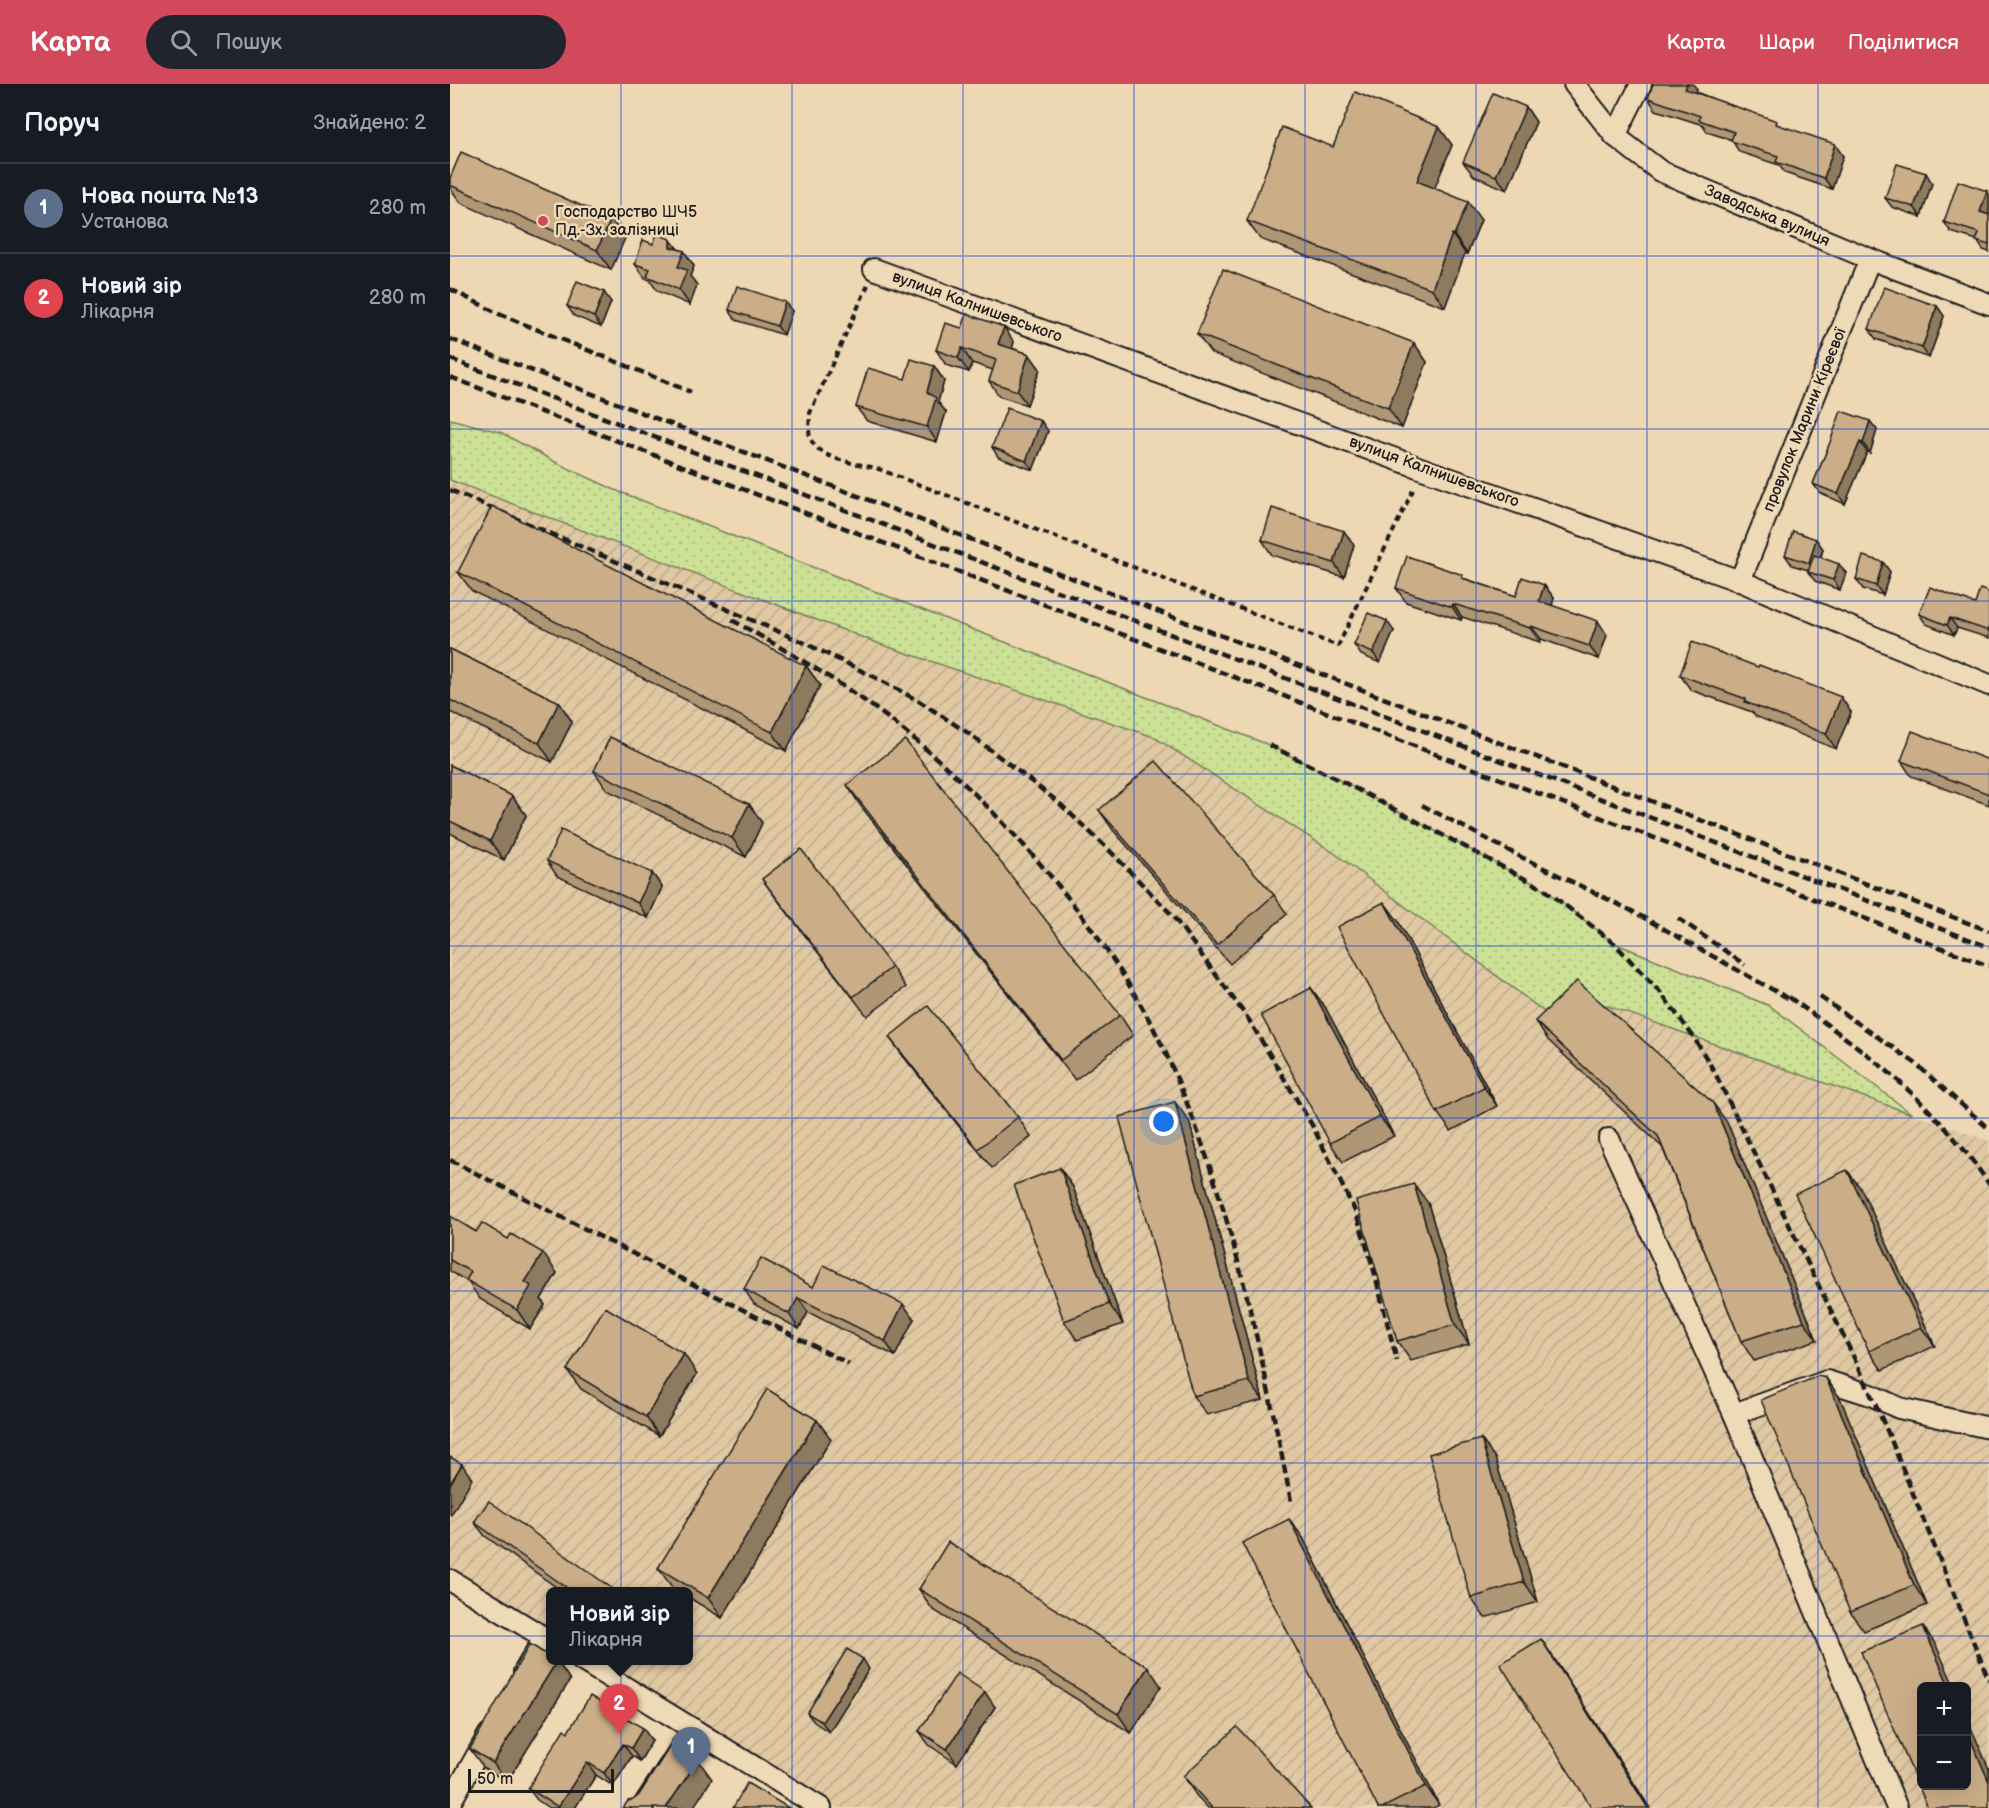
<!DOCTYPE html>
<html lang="uk">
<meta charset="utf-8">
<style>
:root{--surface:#171b24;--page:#20242c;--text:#f1f3f6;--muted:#9ea1a6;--line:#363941;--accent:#d1495b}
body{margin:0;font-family:"Balsamiq Sans",sans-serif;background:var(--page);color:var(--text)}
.controls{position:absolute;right:18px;bottom:18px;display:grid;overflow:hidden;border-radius:9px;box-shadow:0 6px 24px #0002}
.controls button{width:54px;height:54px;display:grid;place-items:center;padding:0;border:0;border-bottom:2px solid var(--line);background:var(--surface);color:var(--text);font:30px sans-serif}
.scale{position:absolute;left:18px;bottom:15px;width:146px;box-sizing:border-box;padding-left:6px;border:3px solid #1c1c1c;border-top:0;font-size:16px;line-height:21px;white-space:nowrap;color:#1c1c1c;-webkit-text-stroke:4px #efdab8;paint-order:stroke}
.you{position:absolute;left:714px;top:1038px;width:21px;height:21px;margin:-15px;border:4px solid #fff;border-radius:50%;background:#1a73e8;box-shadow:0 0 0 9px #1a73e833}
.badge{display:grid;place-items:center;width:39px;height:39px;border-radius:50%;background:var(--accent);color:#fff;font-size:20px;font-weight:700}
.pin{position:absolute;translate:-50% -50px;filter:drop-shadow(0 2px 3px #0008)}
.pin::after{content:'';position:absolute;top:32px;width:21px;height:18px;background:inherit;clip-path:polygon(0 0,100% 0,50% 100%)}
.popup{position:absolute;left:96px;top:1503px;width:147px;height:78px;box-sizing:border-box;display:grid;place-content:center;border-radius:9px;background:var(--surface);filter:drop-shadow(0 2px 4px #0005);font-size:20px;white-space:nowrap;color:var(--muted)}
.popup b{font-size:22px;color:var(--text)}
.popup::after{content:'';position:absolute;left:50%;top:100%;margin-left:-12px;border:12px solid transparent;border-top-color:var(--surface)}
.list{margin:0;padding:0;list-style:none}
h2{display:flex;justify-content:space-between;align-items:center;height:78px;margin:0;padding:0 24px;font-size:26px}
h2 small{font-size:20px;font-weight:400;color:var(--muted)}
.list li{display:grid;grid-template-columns:39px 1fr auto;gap:18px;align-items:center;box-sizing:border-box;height:90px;padding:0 24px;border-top:2px solid var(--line)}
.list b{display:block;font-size:22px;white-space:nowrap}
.list p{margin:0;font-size:20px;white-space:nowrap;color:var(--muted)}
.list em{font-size:20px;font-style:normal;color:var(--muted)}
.icon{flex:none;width:33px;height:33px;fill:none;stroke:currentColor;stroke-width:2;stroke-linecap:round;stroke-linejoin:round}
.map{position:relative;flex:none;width:1539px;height:1724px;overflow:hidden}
header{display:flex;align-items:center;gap:36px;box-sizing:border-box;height:84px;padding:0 30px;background:var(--accent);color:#fff}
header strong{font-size:28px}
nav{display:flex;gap:33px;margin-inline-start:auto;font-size:21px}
.search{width:420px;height:54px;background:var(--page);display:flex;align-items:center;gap:15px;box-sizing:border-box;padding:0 21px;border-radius:33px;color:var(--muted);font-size:22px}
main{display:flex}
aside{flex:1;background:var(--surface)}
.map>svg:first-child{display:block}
</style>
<header>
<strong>Карта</strong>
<div class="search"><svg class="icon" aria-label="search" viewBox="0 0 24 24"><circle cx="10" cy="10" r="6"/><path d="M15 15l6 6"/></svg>Пошук</div>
<nav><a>Карта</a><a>Шари</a><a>Поділитися</a></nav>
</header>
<main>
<aside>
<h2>Поруч<small>Знайдено: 2</small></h2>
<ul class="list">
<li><span class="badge" style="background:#5c6f8a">1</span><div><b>Нова пошта №13</b><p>Установа</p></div><em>280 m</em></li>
<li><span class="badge" style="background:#e0444e">2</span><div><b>Новий зір</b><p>Лікарня</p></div><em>280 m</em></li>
</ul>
</aside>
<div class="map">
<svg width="1539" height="1724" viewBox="0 0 1539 1724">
<defs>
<pattern id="industrial-furrows" width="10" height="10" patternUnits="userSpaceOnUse" patternTransform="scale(1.5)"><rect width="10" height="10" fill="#e0c8a3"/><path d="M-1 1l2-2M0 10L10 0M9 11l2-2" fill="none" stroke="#c0ab8c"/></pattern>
<pattern id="grass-dots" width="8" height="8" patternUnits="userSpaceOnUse" patternTransform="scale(1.5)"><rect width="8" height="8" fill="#cde196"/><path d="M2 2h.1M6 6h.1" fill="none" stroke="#afc081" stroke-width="1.8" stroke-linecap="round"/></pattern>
</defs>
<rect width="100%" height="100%" fill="#eed7b3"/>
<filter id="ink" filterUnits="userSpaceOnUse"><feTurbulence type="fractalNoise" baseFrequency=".0167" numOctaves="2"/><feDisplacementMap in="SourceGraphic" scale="12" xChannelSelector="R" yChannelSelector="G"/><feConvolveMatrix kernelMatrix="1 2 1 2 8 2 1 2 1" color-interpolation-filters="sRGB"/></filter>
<g filter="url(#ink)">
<path fill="url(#industrial-furrows)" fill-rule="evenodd" d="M0 396 430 560 704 653 883 768 1141 916 1539 1057V1724H388L148 1577 238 1576V1508H100V1547L0 1486ZM1472 1602H1516V1702H1472Z"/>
<polygon fill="url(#grass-dots)" stroke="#747e59" stroke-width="1.5" points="0,335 50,348 109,380 165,406 819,661 895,699 1094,805 1164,859 1320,922 1462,1030 1141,916 1113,942 883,768 704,653 430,560 0,396"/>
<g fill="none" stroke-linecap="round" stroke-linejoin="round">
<defs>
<g id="minor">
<polyline points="1124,0 1165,52 1210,87 1420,175 1539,220"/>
<polyline points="1165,52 1191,0"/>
<polyline points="424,185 973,385 1290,497 1539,601"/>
<polyline points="1290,497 1420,175"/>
<polyline points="1159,1055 1284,1330 1447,1724"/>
<polyline points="1284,1330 1377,1297 1421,1311 1449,1324 1539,1344"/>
<polyline points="0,1496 100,1557"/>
<polyline points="131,1576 371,1724"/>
<polyline points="74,1588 94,1554"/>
<polyline points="0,1719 39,1650"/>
<polyline points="192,1724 243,1645"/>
</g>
</defs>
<use href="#minor" stroke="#1c1c1c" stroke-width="24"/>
<path stroke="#1c1c1c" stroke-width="4" stroke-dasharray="6 4.5" stroke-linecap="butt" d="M418 201 360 329C360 336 358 346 360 353 367 376 406 379 426 384L888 562 965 402"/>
<use href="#minor" stroke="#efdab8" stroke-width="20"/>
<g stroke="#1c1c1c" stroke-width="4.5" stroke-dasharray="9 4.5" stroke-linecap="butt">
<polyline points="0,205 49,230 241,308"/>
<polyline points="0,255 1539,847"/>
<polyline points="0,275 1539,863"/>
<polyline points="0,293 1539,882"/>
<polyline points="0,406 355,559 424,593 469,617 521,651 608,718 661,768 723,832 799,936 862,1041 906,1129 923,1183 947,1277"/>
<path d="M282 536C341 569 400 603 452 645 560 733 671 861 725 990 783 1126 812 1273 841 1417"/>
<polyline points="819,661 895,699 1094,805 1164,859 1192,889 1210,908 1243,952 1264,987 1408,1282 1439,1351 1539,1596"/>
<polyline points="972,721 1069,772 1180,826 1343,917"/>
<polyline points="1228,834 1295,881"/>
<path d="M1339 913C1374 939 1412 964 1445 994 1480 1025 1513 1061 1539 1100"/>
<polyline points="1370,913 1465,979 1539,1045"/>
<polyline points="0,1076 399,1280"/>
</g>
</g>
<g fill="#af9675" stroke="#1c1c1c" stroke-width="1.5">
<polygon points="1247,5 1246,8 1331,42 1393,72 1382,105 1335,89 1329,81 1289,68 1282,56 1257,48 1253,41 1206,26 1198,14"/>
<polygon points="1076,23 1086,38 1057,106 1024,92 1013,78"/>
<polygon points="989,43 1002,61 984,104 1031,136 1017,170 1015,169 995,223 810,155 797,137 883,63"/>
<polygon points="0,94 175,154 161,186 11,119 0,104"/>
<polygon points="1482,99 1471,133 1442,123 1435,114"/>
<polygon points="1537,107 1539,110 1539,168 1533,166 1527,156 1501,148 1494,138"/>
<polygon points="220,155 228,165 234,167 244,182 240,192 247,201 240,221 207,207 200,196 195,194 185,180 203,160"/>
<polygon points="161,218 151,243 124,232 117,222"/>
<polygon points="1487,222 1494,232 1479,274 1426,255 1419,245"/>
<polygon points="279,226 342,227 334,251 286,236"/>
<polygon points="512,244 564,258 562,264 579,270 590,285 577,321 549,312 539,297 543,286 522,279 519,288 496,281 486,266"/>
<polygon points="747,250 964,259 977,278 952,344 761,269"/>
<polygon points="484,282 494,297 488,318 496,328 487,358 417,337 406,323 455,295"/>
<polygon points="591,337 598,347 583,386 548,373 542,363"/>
<polygon points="1427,346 1420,369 1417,368 1395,420 1370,409 1363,400 1379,361"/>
<polygon points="1366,455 1373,465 1371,473 1396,489 1390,506 1365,497 1358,488 1358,486 1342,481 1335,471"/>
<polygon points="812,456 904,461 894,493 822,471"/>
<polygon points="8,488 356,582 370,601 336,667 22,507"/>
<polygon points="1440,488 1433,511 1413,505 1406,495"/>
<polygon points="1016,495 1066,512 1094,501 1104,514 1102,522 1157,551 1149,575 1091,555 1090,558 1012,533 1011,536 956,518 946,504"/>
<polygon points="1539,508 1539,554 1507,544 1504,551 1476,540 1469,530 1525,520"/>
<polygon points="944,547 930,579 911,571 904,561"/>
<polygon points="0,565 109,618 122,638 102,678 0,628"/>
<polygon points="1230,591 1401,628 1386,665 1305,632 1302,628 1241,606"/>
<polygon points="1539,676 1539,721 1461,692 1451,677"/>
<polygon points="0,681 62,712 76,731 54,776 0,749"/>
<polygon points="144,687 299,720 312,739 296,773 157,706"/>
<polygon points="397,701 670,931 683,951 625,996 410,721"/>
<polygon points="649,726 824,811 837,830 780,880 663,746"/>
<polygon points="97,777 202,789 212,803 198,834 107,792"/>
<polygon points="312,795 442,883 456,903 417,932 326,814"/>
<polygon points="948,837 1047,1022 1001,1047 987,1028"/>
<polygon points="861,904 875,923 944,1052 893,1078 880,1059"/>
<polygon points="1085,937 1277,1038 1367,1256 1304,1277 1291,1257 1212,1063 1098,956"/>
<polygon points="439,953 568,1033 581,1053 542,1084 453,972"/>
<polygon points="739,1037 813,1316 757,1331 743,1312"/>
<polygon points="610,1084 623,1103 673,1240 627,1256 614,1237"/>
<polygon points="1411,1105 1485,1262 1432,1286 1419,1267"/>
<polygon points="978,1119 1019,1260 961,1277 947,1257"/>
<polygon points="0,1132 26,1148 107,1189 91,1215 95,1221 80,1245 30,1215 18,1198 0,1187"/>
<polygon points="363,1203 464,1235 445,1272 358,1228 349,1245 304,1220 294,1205"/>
<polygon points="117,1286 247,1290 209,1352 131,1305"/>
<polygon points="1376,1294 1390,1314 1477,1521 1414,1547 1400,1528"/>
<polygon points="381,1355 272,1534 238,1513 238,1508 229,1508 222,1503 208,1484"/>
<polygon points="1031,1355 1045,1374 1088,1518 1035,1534 1021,1514"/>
<polygon points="839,1435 853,1454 989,1721 983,1724 928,1724"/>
<polygon points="24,1438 167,1508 113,1508 35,1452"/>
<polygon points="469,1505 711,1602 681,1649 482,1525"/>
<polygon points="107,1577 120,1596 57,1698 34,1684 20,1665"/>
<polygon points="419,1585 379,1648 364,1638 357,1629"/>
<polygon points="545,1623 507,1680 479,1661 469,1647"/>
<polygon points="118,1648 202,1657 190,1677 182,1672 163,1702 146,1691 125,1724 99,1724 87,1716 78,1704"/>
<polygon points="733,1692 861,1724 758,1724 746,1711"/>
</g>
<g fill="#8e7a5f" stroke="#1c1c1c" stroke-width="1.5">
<polygon points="1237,0 1243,0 1247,5 1243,16 1235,5"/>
<polygon points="1076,23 1086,38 1057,106 1046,92"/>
<polygon points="989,43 1002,61 980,116 967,97"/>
<polygon points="1385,60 1393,72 1382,105 1374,94"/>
<polygon points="1476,89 1482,99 1471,133 1464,123"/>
<polygon points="1537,107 1539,110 1539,131 1530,128"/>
<polygon points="1018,118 1031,136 1017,170 1004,151"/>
<polygon points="161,135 175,154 161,186 147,166"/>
<polygon points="1002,150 1015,169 995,223 982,205"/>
<polygon points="220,155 231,170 234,167 244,182 240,192 247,201 240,221 229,206 228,183 220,163"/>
<polygon points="154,208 161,218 151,243 144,233"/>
<polygon points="335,218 342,227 334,251 327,242"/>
<polygon points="1487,222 1494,232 1479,274 1472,264"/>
<polygon points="554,243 564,258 559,274 548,260"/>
<polygon points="964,259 977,278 952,344 938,324"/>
<polygon points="512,264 522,279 519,288 508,274"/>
<polygon points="579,270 590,285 577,321 567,307"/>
<polygon points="484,282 494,297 488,318 496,328 487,358 477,343 477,308"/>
<polygon points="591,337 598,347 583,386 576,377"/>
<polygon points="1420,337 1427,346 1420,369 1413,359"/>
<polygon points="1410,358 1417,368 1395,420 1388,410"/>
<polygon points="894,447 904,461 894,493 884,479"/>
<polygon points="1366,455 1373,465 1365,489 1359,479"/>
<polygon points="1433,478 1440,488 1433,511 1426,502"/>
<polygon points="1389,480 1396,489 1390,506 1383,496"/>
<polygon points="1094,501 1104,514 1099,531 1089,517"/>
<polygon points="1003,520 1012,533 1011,536 1002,523"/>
<polygon points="1500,534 1507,544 1504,551 1497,541"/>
<polygon points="937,537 944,547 930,579 923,569"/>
<polygon points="1148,537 1157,551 1149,575 1139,562"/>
<polygon points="1081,542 1091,555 1090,558 1080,544"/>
<polygon points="356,582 370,601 336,667 322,648"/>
<polygon points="1391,613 1401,628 1386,665 1376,650"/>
<polygon points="109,618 122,638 102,678 89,659"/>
<polygon points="62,712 76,731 54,776 40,757"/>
<polygon points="299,720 312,739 296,773 282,754"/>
<polygon points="202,789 212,803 198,834 188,819"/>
<polygon points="934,818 948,837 1047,1022 1034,1003"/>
<polygon points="861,904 875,923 944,1052 930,1033"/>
<polygon points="725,1018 739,1037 813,1316 799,1297"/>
<polygon points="1263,1019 1277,1038 1367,1256 1354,1237"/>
<polygon points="610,1084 623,1103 673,1240 659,1220"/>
<polygon points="1397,1086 1411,1105 1485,1262 1471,1243"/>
<polygon points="964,1100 978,1119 1019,1260 1005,1241"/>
<polygon points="93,1169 107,1189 91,1215 95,1221 80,1245 67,1226 75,1198"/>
<polygon points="348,1214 358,1228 349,1245 339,1230"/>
<polygon points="453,1220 464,1235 445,1272 435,1257"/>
<polygon points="234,1270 247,1290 209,1352 196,1333"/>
<polygon points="1376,1294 1390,1314 1477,1521 1464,1501"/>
<polygon points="367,1336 381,1355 272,1534 258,1514"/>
<polygon points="1031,1355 1045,1374 1088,1518 1074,1498"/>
<polygon points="12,1380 22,1395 1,1431 0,1430 0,1400"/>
<polygon points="839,1435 853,1454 989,1721 976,1702"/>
<polygon points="1473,1542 1486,1561 1504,1602 1499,1602"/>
<polygon points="1091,1555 1104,1574 1200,1724 1198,1724"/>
<polygon points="413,1575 419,1585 379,1648 372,1638"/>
<polygon points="107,1577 120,1596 57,1698 43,1679"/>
<polygon points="698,1583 711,1602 681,1649 668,1630"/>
<polygon points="535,1608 545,1623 507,1680 497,1665"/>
<polygon points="1516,1632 1539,1685 1539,1698 1516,1645"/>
<polygon points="193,1644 202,1657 190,1677 181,1664"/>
<polygon points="173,1660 182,1672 163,1702 154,1689"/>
<polygon points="248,1676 262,1695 243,1724 216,1724"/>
<polygon points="137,1678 146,1691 125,1724 109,1724 108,1723"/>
</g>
<g fill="#cbae88" stroke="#1c1c1c" stroke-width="1.5">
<polygon points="1203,0 1237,0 1235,5 1327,37 1326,40 1385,60 1374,94 1326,78 1328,72 1281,57 1284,48 1249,36 1250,32 1198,14"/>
<polygon points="905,8 989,43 967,97 1018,118 1004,151 1002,150 982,205 797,137 832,43 883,63"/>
<polygon points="1043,9 1076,23 1046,92 1013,78"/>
<polygon points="11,68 161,135 147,166 0,101 0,94"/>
<polygon points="1447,80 1476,89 1464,123 1435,114"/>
<polygon points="1508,97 1537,107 1530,128 1539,131 1539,161 1526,157 1529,149 1494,138"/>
<polygon points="207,150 220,155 220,163 234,167 228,183 237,186 229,206 197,192 200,185 185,180 193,156 203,160"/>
<polygon points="773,185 964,259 938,324 747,250"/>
<polygon points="127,197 154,208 144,233 117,222"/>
<polygon points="287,202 335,218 327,242 279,226"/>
<polygon points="1434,203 1487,222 1472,264 1419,245"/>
<polygon points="517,230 554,243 548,260 579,270 567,307 539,297 546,276 512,264 508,274 486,266 495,239 512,244"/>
<polygon points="461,275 484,282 477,308 486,314 477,343 406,323 418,284 455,295"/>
<polygon points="557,324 591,337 576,377 542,363"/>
<polygon points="1391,327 1420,337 1413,359 1410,358 1388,410 1363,400 1379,361"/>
<polygon points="42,422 356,582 322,648 8,488"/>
<polygon points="822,424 894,447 884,479 812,456"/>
<polygon points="1343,447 1366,455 1359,479 1335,471"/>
<polygon points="1364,471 1389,480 1383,496 1358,488"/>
<polygon points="957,472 1013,491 1012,494 1066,512 1072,493 1094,501 1089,517 1148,537 1139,562 1081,542 1080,544 1003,520 1002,523 946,504"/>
<polygon points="1413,472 1433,478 1426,502 1406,495"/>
<polygon points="1480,503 1525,520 1530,505 1539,508 1539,547 1500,534 1497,541 1469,530"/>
<polygon points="918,529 937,537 923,569 904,561"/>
<polygon points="1242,558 1308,583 1309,581 1391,613 1376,650 1295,618 1296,615 1230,591"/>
<polygon points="0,565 109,618 89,659 0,616"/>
<polygon points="1462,647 1539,676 1539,710 1451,677"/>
<polygon points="160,653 299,720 282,754 144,687"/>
<polygon points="455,656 670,931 611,976 397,701"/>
<polygon points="706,677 824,811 767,861 649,726"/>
<polygon points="0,681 62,712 40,757 0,737"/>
<polygon points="111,746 202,789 188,819 97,777"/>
<polygon points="351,765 442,883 403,913 312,795"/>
<polygon points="934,818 1034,1003 987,1028 887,843"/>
<polygon points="1127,897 1263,1019 1354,1237 1291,1257 1208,1052 1085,937"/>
<polygon points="861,904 930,1033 880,1059 811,931"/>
<polygon points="478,922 568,1033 528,1065 439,953"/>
<polygon points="725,1018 799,1297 743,1312 669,1033"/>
<polygon points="610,1084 659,1220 614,1237 564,1101"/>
<polygon points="1397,1086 1471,1243 1419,1267 1345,1110"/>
<polygon points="964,1100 1005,1241 947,1257 906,1117"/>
<polygon points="0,1132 26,1148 32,1139 58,1155 61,1150 93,1169 75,1198 81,1202 67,1226 16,1196 21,1188 0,1176"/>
<polygon points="311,1174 363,1203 374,1181 453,1220 435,1257 348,1214 339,1230 294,1205"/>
<polygon points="155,1223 234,1270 196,1333 117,1286"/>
<polygon points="1368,1292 1376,1294 1464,1501 1400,1528 1311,1316"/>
<polygon points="317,1305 367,1336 258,1514 208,1484"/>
<polygon points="1031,1355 1074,1498 1021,1514 979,1370"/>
<polygon points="0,1373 12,1380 0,1400"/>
<polygon points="39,1417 167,1508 123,1508 24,1438"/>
<polygon points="839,1435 976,1702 932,1724 928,1724 792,1459"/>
<polygon points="498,1458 698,1583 668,1630 469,1505"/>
<polygon points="1473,1542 1499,1602 1472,1602 1472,1701 1516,1701 1516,1645 1539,1698 1539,1724 1478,1724 1411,1568"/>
<polygon points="1091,1555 1198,1724 1142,1724 1050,1580"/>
<polygon points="80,1560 100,1573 100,1576 107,1577 43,1679 20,1665"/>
<polygon points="397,1565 413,1575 372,1638 357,1629"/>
<polygon points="507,1589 535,1608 497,1665 469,1647"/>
<polygon points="140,1612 193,1644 181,1664 173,1660 154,1689 137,1678 108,1723 78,1704 114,1645 118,1648"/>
<polygon points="787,1643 861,1724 762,1724 733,1692"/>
<polygon points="222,1659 248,1676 216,1724 173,1724 178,1717 183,1716 189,1711"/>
<polygon points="297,1699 339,1724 283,1724"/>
</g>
</g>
<path fill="none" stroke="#1d4ed8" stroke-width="1.5" stroke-opacity="0.55" d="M171 0V1724M342 0V1724M513 0V1724M684 0V1724M855 0V1724M1026 0V1724M1197 0V1724M1368 0V1724M0 172H1539M0 345H1539M0 517H1539M0 690H1539M0 862H1539M0 1034H1539M0 1207H1539M0 1379H1539M0 1552H1539"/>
<circle fill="#d1495b" stroke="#efdab8" stroke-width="2" cx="93" cy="137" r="6"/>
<g text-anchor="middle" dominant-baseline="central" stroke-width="5" stroke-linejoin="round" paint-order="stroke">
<g font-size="16" fill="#1c1c1c" stroke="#efdab8" text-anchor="start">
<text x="105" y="128">Господарство ШЧ5<tspan x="105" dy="18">Пд.-Зх. залізниці</tspan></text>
</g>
<g font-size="16" fill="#1c1c1c" stroke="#efdab8">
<text transform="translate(1317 132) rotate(23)">Заводська вулиця</text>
<text transform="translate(527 223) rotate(20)">вулиця Калнишевського</text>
<text transform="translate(1355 336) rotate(-68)">провулок Марини Кіреєвої</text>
<text transform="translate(984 388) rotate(20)">вулиця Калнишевського</text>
</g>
</g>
</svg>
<div class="controls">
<button>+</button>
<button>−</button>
</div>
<div class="scale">50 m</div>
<div class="you"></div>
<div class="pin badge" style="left:241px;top:1693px;background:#5c6f8a">1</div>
<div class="pin badge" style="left:169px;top:1650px;background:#e0444e">2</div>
<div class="popup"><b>Новий зір</b>Лікарня</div>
</div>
</main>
